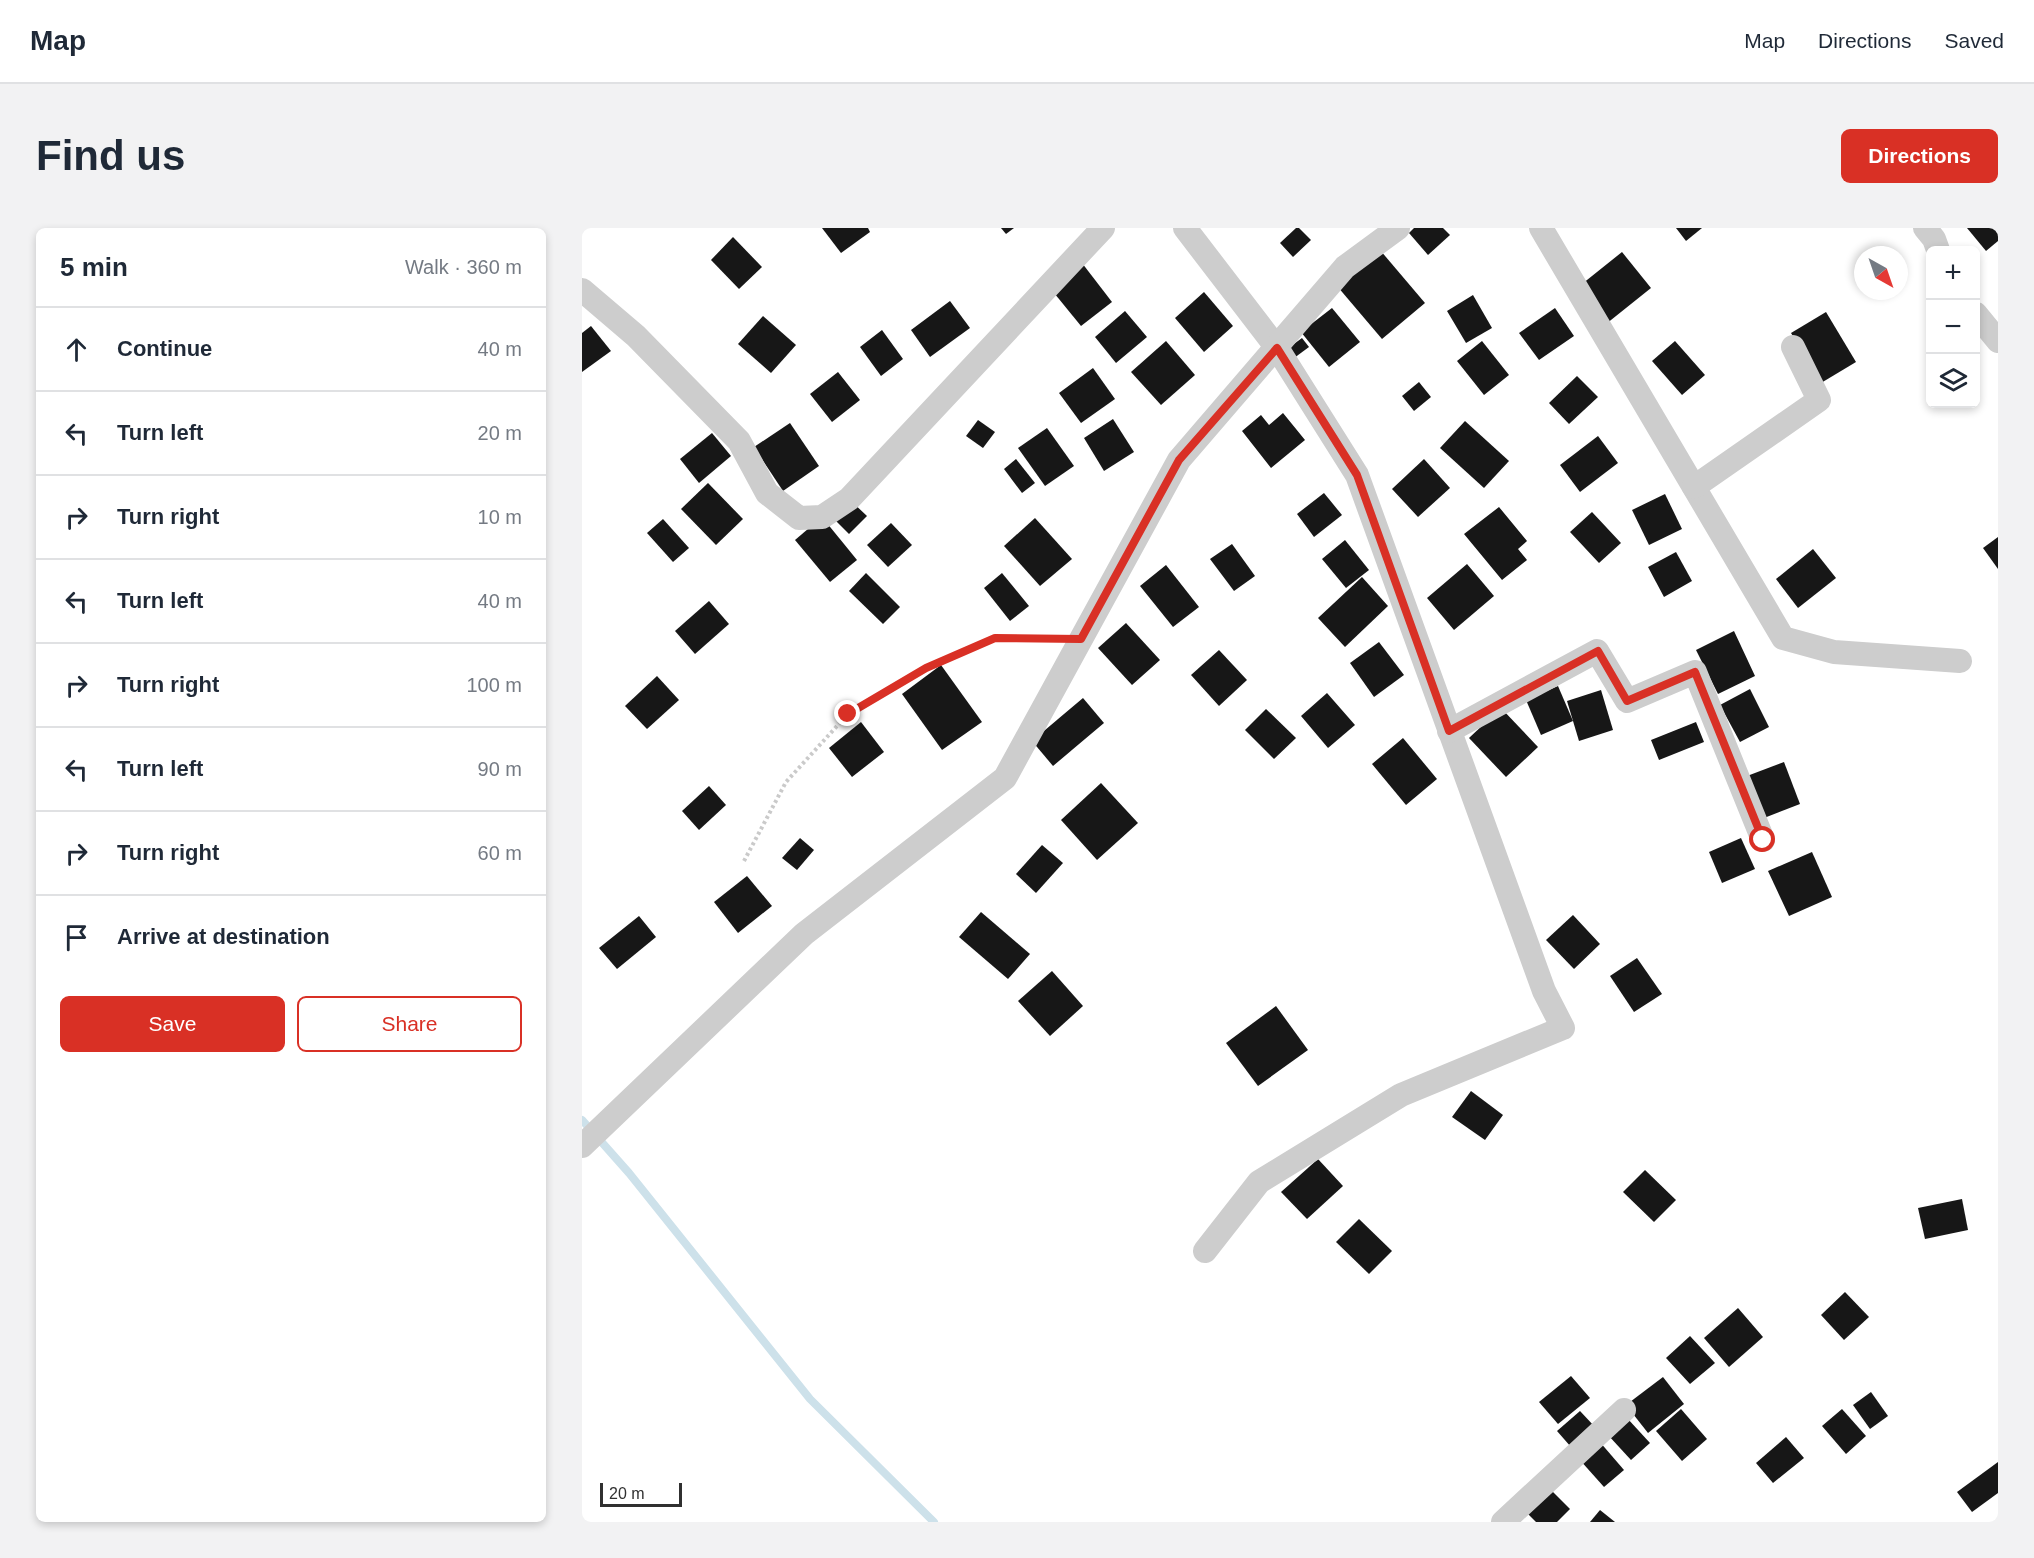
<!DOCTYPE html>
<meta charset="utf-8">
<style>
:root{--surface:#fff;--page:#f2f2f3;--text:#1f2937;--muted:#747a83;--line:#e0e1e3;--accent:#d93025}
body{margin:0;font-family:Helvetica,sans-serif;background:var(--page);color:var(--text)}
.controls{position:absolute;right:18px;top:18px;display:grid;overflow:hidden;border-radius:9px;box-shadow:0 3px 9px #0003}
.controls button{width:54px;height:54px;display:grid;place-items:center;padding:0;border:0;border-bottom:2px solid var(--line);background:var(--surface);color:var(--text);font:30px sans-serif}
.compass{position:absolute;left:1272px;top:18px;width:54px;height:54px;border-radius:50%;background:var(--surface);box-shadow:0 3px 9px #0003;rotate:140deg}
.scale{position:absolute;left:18px;bottom:15px;width:82px;box-sizing:border-box;padding-left:6px;border:3px solid #303030;border-top:0;font-size:16px;line-height:21px;white-space:nowrap;color:#303030;-webkit-text-stroke:4px #fff;paint-order:stroke}
.stop{position:absolute;width:18px;height:18px;margin:-14px;border:4px solid #d93025;border-radius:50%;background:#fff}
.stop.end{background:#d93025;border-color:#fff;box-shadow:0 2px 6px #0008}
.list{margin:0;padding:0;list-style:none}
h2{display:flex;justify-content:space-between;align-items:center;height:78px;margin:0;padding:0 24px;font-size:26px}
h2 small{font-size:20px;font-weight:400;color:var(--muted)}
.list li{display:grid;grid-template-columns:39px 1fr auto;gap:18px;align-items:center;box-sizing:border-box;height:84px;padding:0 24px;border-top:2px solid var(--line)}
.list b{display:block;font-size:22px;white-space:nowrap}
.list em{font-size:20px;font-style:normal;color:var(--muted)}
.actions{display:flex;gap:12px;padding:18px 24px}
.actions a{flex:1;padding:14px 0;border:2px solid var(--accent);border-radius:9px;text-align:center;font-size:21px;color:var(--accent)}
.actions .main{background:var(--accent);color:#fff}
.icon{flex:none;width:33px;height:33px;fill:none;stroke:currentColor;stroke-width:2;stroke-linecap:round;stroke-linejoin:round}
.map{position:relative;flex:none;width:1416px;height:1294px;overflow:hidden;border-radius:9px}
header{display:flex;align-items:center;gap:36px;box-sizing:border-box;height:84px;padding:0 30px;background:var(--surface);border-bottom:2px solid var(--line)}
header strong{font-size:28px}
nav{display:flex;gap:33px;margin-inline-start:auto;font-size:21px}
.intro{display:flex;align-items:center;justify-content:space-between;box-sizing:border-box;height:144px;padding:0 36px}
h1{margin:0;font-size:42px}
.button{padding:15px 27px;border-radius:9px;background:var(--accent);color:#fff;font-size:21px;font-weight:700}
main{display:flex;gap:36px;padding:0 36px}
aside{flex:1;background:var(--surface);border-radius:9px;box-shadow:0 3px 9px #0003}
.map>svg:first-child{display:block}
</style>
<header>
<strong>Map</strong>
<nav><a>Map</a><a>Directions</a><a>Saved</a></nav>
</header>
<div class="intro"><h1>Find us</h1><a class="button">Directions</a></div>
<main>
<aside>
<h2>5 min<small>Walk · 360 m</small></h2>
<ul class="list">
<li><svg class="icon" aria-label="ahead" viewBox="0 0 24 24"><path d="M12 20V5M6 11l6-6 6 6"/></svg><div><b>Continue</b></div><em>40 m</em></li>
<li><svg class="icon" aria-label="left" viewBox="0 0 24 24"><path d="M17 20v-9H6M10 6l-5 5 5 5"/></svg><div><b>Turn left</b></div><em>20 m</em></li>
<li><svg class="icon" aria-label="right" viewBox="0 0 24 24"><path d="M7 20v-9h11M14 6l5 5-5 5"/></svg><div><b>Turn right</b></div><em>10 m</em></li>
<li><svg class="icon" aria-label="left" viewBox="0 0 24 24"><path d="M17 20v-9H6M10 6l-5 5 5 5"/></svg><div><b>Turn left</b></div><em>40 m</em></li>
<li><svg class="icon" aria-label="right" viewBox="0 0 24 24"><path d="M7 20v-9h11M14 6l5 5-5 5"/></svg><div><b>Turn right</b></div><em>100 m</em></li>
<li><svg class="icon" aria-label="left" viewBox="0 0 24 24"><path d="M17 20v-9H6M10 6l-5 5 5 5"/></svg><div><b>Turn left</b></div><em>90 m</em></li>
<li><svg class="icon" aria-label="right" viewBox="0 0 24 24"><path d="M7 20v-9h11M14 6l5 5-5 5"/></svg><div><b>Turn right</b></div><em>60 m</em></li>
<li><svg class="icon" aria-label="arrive" viewBox="0 0 24 24"><path d="M6 21V4h12l-3 4 3 4H6"/></svg><div><b>Arrive at destination</b></div></li>
</ul>
<div class="actions"><a class="main">Save</a><a>Share</a></div>
</aside>
<div class="map">
<svg width="1416" height="1294" viewBox="0 0 1416 1294">
<rect width="100%" height="100%" fill="#fff"/>
<g fill="none" stroke-linecap="round" stroke-linejoin="round">
<polyline stroke="#cde1ea" stroke-width="8" points="0,892 47,945 228,1171 352,1294"/>
</g>
<g fill="#171717">
<polygon points="240,0 286,0 288,4 259,25"/>
<polygon points="419,0 432,0 424,6"/>
<polygon points="714,0 717,0 729,12 711,29 698,15"/>
<polygon points="832,0 861,0 868,7 846,27 827,5"/>
<polygon points="1094,0 1120,0 1104,13"/>
<polygon points="1385,0 1416,0 1416,13 1404,23"/>
<polygon points="151,9 180,39 157,61 129,32"/>
<polygon points="798,22 843,75 800,111 755,58"/>
<polygon points="1040,24 1069,60 1024,96 995,60"/>
<polygon points="500,35 530,74 499,98 468,60"/>
<polygon points="622,64 651,98 622,124 593,90"/>
<polygon points="891,67 910,100 884,115 865,83"/>
<polygon points="368,73 388,100 348,129 329,102"/>
<polygon points="750,80 778,114 747,139 719,104"/>
<polygon points="973,80 992,108 957,132 937,105"/>
<polygon points="543,83 565,109 534,135 513,109"/>
<polygon points="1244,84 1274,134 1239,155 1209,105"/>
<polygon points="181,88 214,117 189,145 156,116"/>
<polygon points="9,98 29,123 0,144 0,105"/>
<polygon points="300,102 321,131 299,148 278,119"/>
<polygon points="720,110 727,119 708,133 701,124"/>
<polygon points="584,113 613,147 579,177 549,144"/>
<polygon points="900,113 927,147 902,167 875,133"/>
<polygon points="1093,113 1123,147 1100,167 1070,133"/>
<polygon points="511,140 533,171 499,195 477,165"/>
<polygon points="256,144 278,172 250,194 228,166"/>
<polygon points="995,148 1016,169 987,196 967,175"/>
<polygon points="837,154 849,169 832,183 820,168"/>
<polygon points="701,185 723,212 689,240 660,203 679,187 687,197"/>
<polygon points="531,191 552,224 522,243 502,210"/>
<polygon points="396,192 413,204 401,220 384,208"/>
<polygon points="883,193 927,233 902,260 858,220"/>
<polygon points="208,195 237,238 201,263 172,219"/>
<polygon points="465,200 492,238 463,258 436,220"/>
<polygon points="130,205 149,228 117,255 98,231"/>
<polygon points="1016,208 1036,235 998,264 978,237"/>
<polygon points="434,231 453,255 440,265 422,241"/>
<polygon points="842,231 868,260 836,289 810,261"/>
<polygon points="126,255 161,291 134,317 99,281"/>
<polygon points="742,265 760,287 732,309 715,286"/>
<polygon points="1083,266 1100,301 1067,317 1050,282"/>
<polygon points="267,271 285,288 267,306 250,289"/>
<polygon points="917,279 945,313 936,321 945,332 920,352 882,306"/>
<polygon points="1010,284 1039,315 1017,335 988,304"/>
<polygon points="240,289 275,332 248,354 213,312"/>
<polygon points="453,290 490,331 458,358 422,318"/>
<polygon points="81,291 107,320 91,334 65,305"/>
<polygon points="309,295 330,317 306,339 285,317"/>
<polygon points="1416,309 1416,341 1401,320"/>
<polygon points="763,312 787,342 764,360 740,331"/>
<polygon points="650,316 673,348 652,363 628,331"/>
<polygon points="1231,321 1254,350 1216,380 1194,351"/>
<polygon points="1094,324 1110,353 1082,369 1066,339"/>
<polygon points="885,336 912,368 872,402 845,370"/>
<polygon points="584,337 617,379 591,399 558,358"/>
<polygon points="284,345 318,379 301,396 267,363"/>
<polygon points="420,345 447,378 428,393 402,360"/>
<polygon points="780,349 806,378 763,419 736,390"/>
<polygon points="127,373 147,396 113,426 93,403"/>
<polygon points="544,395 578,432 550,457 516,420"/>
<polygon points="1152,403 1173,448 1136,466 1114,422"/>
<polygon points="797,414 822,447 792,469 768,435"/>
<polygon points="637,422 665,452 637,478 609,447"/>
<polygon points="359,437 400,494 360,522 320,466"/>
<polygon points="75,448 97,472 65,501 43,478"/>
<polygon points="976,458 991,493 959,507 944,472"/>
<polygon points="1168,461 1187,499 1158,514 1138,477"/>
<polygon points="1019,462 1031,502 997,513 985,473"/>
<polygon points="745,465 773,497 746,520 719,488"/>
<polygon points="501,470 522,495 471,538 450,513"/>
<polygon points="919,480 956,519 924,549 887,510"/>
<polygon points="684,481 714,510 692,531 663,502"/>
<polygon points="279,494 302,524 270,549 247,520"/>
<polygon points="1114,494 1122,514 1077,532 1069,512"/>
<polygon points="821,510 855,551 824,577 790,536"/>
<polygon points="1202,534 1218,576 1182,590 1165,548"/>
<polygon points="519,555 556,595 515,632 479,592"/>
<polygon points="127,558 144,577 117,602 100,583"/>
<polygon points="218,610 232,622 215,642 200,630"/>
<polygon points="1159,610 1173,641 1140,655 1127,624"/>
<polygon points="460,617 481,635 454,665 434,646"/>
<polygon points="1230,624 1250,669 1207,688 1186,643"/>
<polygon points="165,648 190,678 156,705 132,674"/>
<polygon points="399,684 448,726 426,751 377,709"/>
<polygon points="991,687 1018,716 992,741 964,712"/>
<polygon points="57,688 74,709 35,741 17,720"/>
<polygon points="1055,730 1080,766 1052,784 1028,748"/>
<polygon points="470,743 501,778 468,808 436,773"/>
<polygon points="694,778 726,822 676,858 644,815"/>
<polygon points="889,863 921,887 903,912 870,889"/>
<polygon points="736,931 761,958 725,991 699,964"/>
<polygon points="1063,942 1094,972 1072,994 1041,964"/>
<polygon points="1380,971 1386,1002 1343,1011 1336,980"/>
<polygon points="777,991 810,1023 787,1046 754,1014"/>
<polygon points="1263,1064 1287,1089 1262,1112 1239,1087"/>
<polygon points="1156,1080 1181,1109 1147,1139 1122,1110"/>
<polygon points="1108,1108 1133,1135 1108,1156 1084,1130"/>
<polygon points="989,1148 1008,1170 976,1196 957,1174"/>
<polygon points="1081,1149 1102,1176 1066,1205 1044,1177"/>
<polygon points="1289,1164 1306,1188 1288,1201 1271,1177"/>
<polygon points="1099,1181 1125,1211 1100,1233 1074,1203"/>
<polygon points="1260,1181 1284,1208 1264,1226 1240,1198"/>
<polygon points="998,1183 1013,1199 989,1219 975,1203"/>
<polygon points="1045,1190 1068,1215 1049,1232 1026,1207"/>
<polygon points="1204,1209 1222,1230 1191,1255 1174,1235"/>
<polygon points="1017,1213 1042,1242 1022,1259 997,1231"/>
<polygon points="1416,1234 1416,1265 1390,1284 1375,1264"/>
<polygon points="969,1262 988,1281 975,1294 954,1294 945,1285"/>
<polygon points="1018,1282 1033,1294 1008,1294"/>
</g>
<g fill="none" stroke-linecap="round" stroke-linejoin="round">
<polyline stroke="#cacaca" stroke-width="4" stroke-dasharray="3 3" stroke-linecap="butt" points="162,633 204,554 266,486 344,440 413,410 471,411"/>
<g stroke="#cdcdcd" stroke-width="24">
<polyline points="603,0 695,120 775,247 962,763 981,800 819,867 677,954 623,1023"/>
<polyline points="959,0 1201,410 1252,424 1378,433"/>
<polyline points="1343,0 1352,11 1356,22"/>
<polyline points="0,62 54,108 157,213 185,265 217,290 240,289 267,271 521,0"/>
<polyline points="1394,86 1416,113"/>
<polyline points="1112,259 1237,172 1211,119"/>
<polyline points="867,503 1015,423 1045,473 1113,444 1181,612"/>
<polyline points="0,918 222,706 423,550 597,232 763,39 816,0"/>
<polyline points="921,1294 1042,1182"/>
</g>
</g>
<g fill="none" stroke-linecap="round" stroke-linejoin="round">
<polyline stroke="#d93025" stroke-width="8" points="266,486 344,440 413,410 499,411 597,232 695,120 775,247 867,503 1016,423 1045,473 1113,444 1181,612"/>
</g>
</svg>
<div class="controls">
<button>+</button>
<button>−</button>
<button><svg class="icon" aria-label="layers" viewBox="0 0 24 24"><path d="M12 4l9 5-9 5-9-5zM3 14l9 5 9-5"/></svg></button>
</div>
<svg class="compass" viewBox="-18 -18 36 36"><path d="M0-13l5 13h-10z" fill="#e53935"/><path d="M0 13l5-13h-10z" fill="#747a83"/></svg>
<div class="scale">20 m</div>
<div class="stop" style="left:1181px;top:612px"></div>
<div class="stop end" style="left:266px;top:486px"></div>
</div>
</main>
